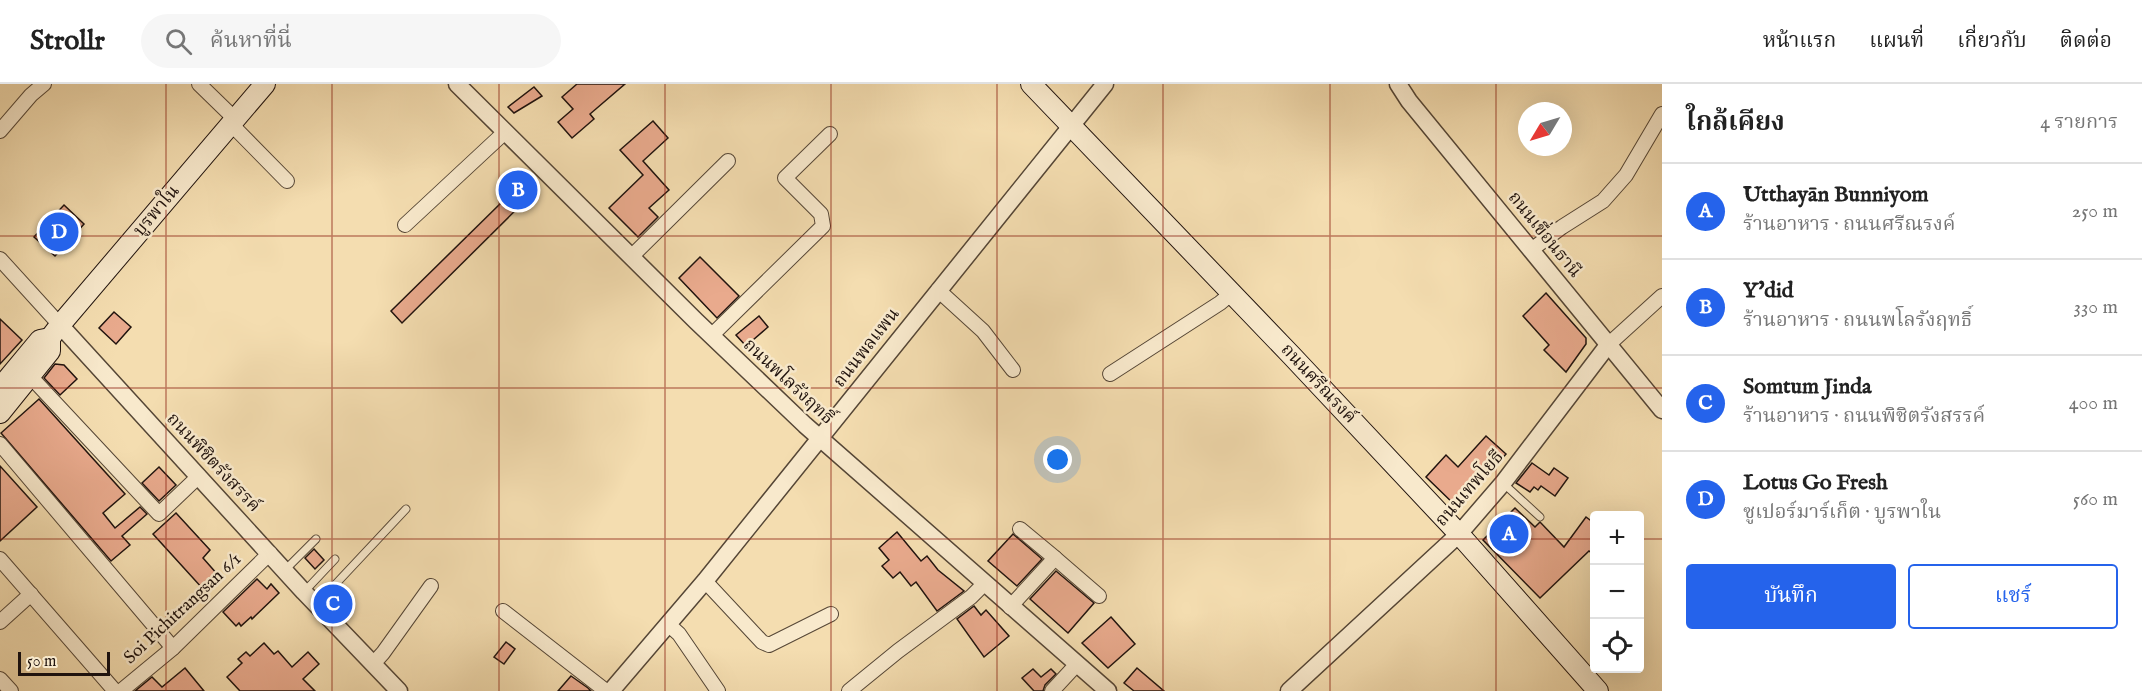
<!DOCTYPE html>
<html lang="th">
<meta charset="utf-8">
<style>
:root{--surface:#fff;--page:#f6f6f6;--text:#222;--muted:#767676;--line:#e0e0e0;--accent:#2563eb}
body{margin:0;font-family:"IM FELL English","Noto Serif Thai",serif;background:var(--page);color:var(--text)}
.controls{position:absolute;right:18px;bottom:18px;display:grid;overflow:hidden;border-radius:6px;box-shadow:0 6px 24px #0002}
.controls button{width:54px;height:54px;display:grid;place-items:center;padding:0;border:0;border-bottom:2px solid var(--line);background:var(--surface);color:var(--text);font:30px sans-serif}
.compass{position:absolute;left:1518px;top:18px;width:54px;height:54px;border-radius:50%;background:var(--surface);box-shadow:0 6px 24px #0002;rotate:232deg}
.scale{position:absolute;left:18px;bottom:15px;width:92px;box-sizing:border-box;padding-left:6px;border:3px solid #20130e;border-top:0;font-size:16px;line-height:21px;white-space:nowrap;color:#20130e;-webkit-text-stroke:4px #f8e9cc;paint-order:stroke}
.you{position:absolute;left:1058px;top:376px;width:21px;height:21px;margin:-15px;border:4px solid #fff;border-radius:50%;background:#1a73e8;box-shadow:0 0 0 9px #1a73e833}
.badge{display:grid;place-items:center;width:39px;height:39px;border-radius:50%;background:var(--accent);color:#fff;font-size:20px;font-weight:700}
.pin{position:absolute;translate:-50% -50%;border:3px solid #fff;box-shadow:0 2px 6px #0006}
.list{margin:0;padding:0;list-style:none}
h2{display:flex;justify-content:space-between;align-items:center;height:78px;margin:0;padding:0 24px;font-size:26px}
h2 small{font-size:20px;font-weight:400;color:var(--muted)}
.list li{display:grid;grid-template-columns:39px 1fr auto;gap:18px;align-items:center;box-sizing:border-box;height:96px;padding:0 24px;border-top:2px solid var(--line)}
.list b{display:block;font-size:22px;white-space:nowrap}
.list p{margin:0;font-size:20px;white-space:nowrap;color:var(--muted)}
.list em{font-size:20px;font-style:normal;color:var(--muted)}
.actions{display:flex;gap:12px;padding:18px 24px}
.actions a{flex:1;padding:14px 0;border:2px solid var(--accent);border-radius:6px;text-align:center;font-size:21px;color:var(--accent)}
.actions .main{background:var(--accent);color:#fff}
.icon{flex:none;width:33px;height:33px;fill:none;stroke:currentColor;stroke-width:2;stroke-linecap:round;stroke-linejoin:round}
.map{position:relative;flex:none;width:1662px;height:607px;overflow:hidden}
header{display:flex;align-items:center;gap:36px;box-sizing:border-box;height:84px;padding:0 30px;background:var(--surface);border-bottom:2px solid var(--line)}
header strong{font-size:28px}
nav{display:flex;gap:33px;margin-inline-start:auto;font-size:21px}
.search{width:420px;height:54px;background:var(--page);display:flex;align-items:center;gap:15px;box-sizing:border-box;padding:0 21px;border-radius:33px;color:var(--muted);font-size:22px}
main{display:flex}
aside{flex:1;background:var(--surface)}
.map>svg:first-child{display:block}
</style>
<header>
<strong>Strollr</strong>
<div class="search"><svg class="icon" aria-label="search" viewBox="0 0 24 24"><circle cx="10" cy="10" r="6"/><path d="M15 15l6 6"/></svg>ค้นหาที่นี่</div>
<nav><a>หน้าแรก</a><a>แผนที่</a><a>เกี่ยวกับ</a><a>ติดต่อ</a></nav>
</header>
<main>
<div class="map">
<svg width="1662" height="607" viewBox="0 0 1662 607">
<rect width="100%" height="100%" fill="#f4ddb0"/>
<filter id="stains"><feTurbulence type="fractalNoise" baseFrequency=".00333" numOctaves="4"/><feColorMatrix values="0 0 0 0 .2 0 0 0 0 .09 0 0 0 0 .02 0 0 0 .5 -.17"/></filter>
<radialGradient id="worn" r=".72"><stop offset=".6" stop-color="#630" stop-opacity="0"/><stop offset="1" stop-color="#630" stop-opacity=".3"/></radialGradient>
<g fill="#e9aa8d" stroke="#20130e" stroke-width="1.5">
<polygon points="577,0 625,0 590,30 594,35 572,54 558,38 573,25 562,13"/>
<polygon points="534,3 542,12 514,29 508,23"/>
<polygon points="653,37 668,54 643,77 669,106 649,124 658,133 638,153 609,124 643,91 620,66"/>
<polygon points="517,92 533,109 402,239 391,227 505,115 499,109"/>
<polygon points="64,121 84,140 55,172 34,153"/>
<polygon points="700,173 739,212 717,234 679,194"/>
<polygon points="1546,209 1586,254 1586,260 1566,288 1544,266 1549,261 1523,232"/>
<polygon points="114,228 131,243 116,260 99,244"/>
<polygon points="759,232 768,243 746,262 736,251"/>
<polygon points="0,235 22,256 0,280"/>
<polygon points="55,280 64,281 77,295 60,311 44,294"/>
<polygon points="39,315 125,410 103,429 115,444 140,423 147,430 122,452 130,461 111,477 1,349"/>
<polygon points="1486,352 1506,370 1458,424 1426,393 1446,371 1458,383"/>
<polygon points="1532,379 1549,391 1554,384 1568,394 1555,412 1541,402 1538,406 1534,403 1530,408 1516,399"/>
<polygon points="0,382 37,423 0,457"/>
<polygon points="159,383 176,401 159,417 142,399"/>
<polygon points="1515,424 1535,443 1540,438 1564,463 1586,433 1594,439 1594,471 1589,467 1540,514 1483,456"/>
<polygon points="176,429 210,466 203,474 218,491 203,505 153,450"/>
<polygon points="897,448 921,477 927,472 938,486 964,507 937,527 916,498 911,502 900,488 893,494 882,482 889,476 879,464"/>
<polygon points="1013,450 1042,475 1017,502 988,477"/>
<polygon points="314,465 324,476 315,485 305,474"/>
<polygon points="1056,487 1094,519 1068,549 1030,515"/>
<polygon points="257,495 267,505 271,500 279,509 252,535 251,533 241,542 239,539 236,542 223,528"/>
<polygon points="974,522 981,531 986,526 1009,552 984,573 957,535"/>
<polygon points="1111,533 1135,560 1108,584 1082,559"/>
<polygon points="506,558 515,565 504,580 494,573"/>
<polygon points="264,559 274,570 278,567 292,583 308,568 319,580 303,595 315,607 240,607 227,593 242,579 238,575 246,568 250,572"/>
<polygon points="185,584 204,607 135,607 152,593 162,603"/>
<polygon points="1137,584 1164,607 1134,607 1124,599"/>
<polygon points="1033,585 1041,593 1051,585 1056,590 1045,601 1043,607 1034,607 1022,594"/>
<polygon points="571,592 588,604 591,607 558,607"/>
</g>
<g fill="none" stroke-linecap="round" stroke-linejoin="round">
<defs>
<g id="service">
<polyline points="1504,400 1540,433"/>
<polyline points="285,486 316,455"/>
<polyline points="304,508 335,475"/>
<polyline points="316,521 406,425"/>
</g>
<g id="minor">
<polyline points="199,0 235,35"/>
<polyline points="231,40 287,97"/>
<polyline points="0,47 31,11 44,0"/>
<polyline points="405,141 505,48"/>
<polyline points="1531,166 1562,143 1603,117 1626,91 1662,30"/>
<polyline points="631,173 728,77"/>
<polyline points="0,175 60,241"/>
<polyline points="938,206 983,247 1013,286"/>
<polyline points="711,252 823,142 821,130 785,94 830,50"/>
<polyline points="1608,261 1662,212"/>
<polyline points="1110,290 1220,219 1232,209"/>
<polyline points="30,292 159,430 199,392"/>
<polyline points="0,360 173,564"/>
<polyline points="1055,474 1099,512"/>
<polyline points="0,475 115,607"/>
<polyline points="705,497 762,558 769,561 831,530"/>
<polyline points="1010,523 1055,474 1020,445"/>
<polyline points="503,527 606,607"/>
<polyline points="0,538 31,510"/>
<polyline points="669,541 679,550 718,607"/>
<polyline points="373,580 383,569 431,502"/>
<polyline points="0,595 11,607"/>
<polyline points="121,607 173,564 270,469"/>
<polyline points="849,607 898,567 971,513 984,500"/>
<polyline points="1052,607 1077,580"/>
</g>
<g id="tertiary">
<polyline points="457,0 696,237 805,341 1108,607"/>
<polyline points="1398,0 1409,17 1662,326"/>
<polyline points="60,241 304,508 399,607"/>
<polyline points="611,607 705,497 1105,0"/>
<polyline points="1289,607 1459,450 1503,399 1608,261"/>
</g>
<g id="secondary">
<polyline points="1031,0 1291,271 1459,450 1598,607"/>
<polyline points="0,304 40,256 50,254"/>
<polyline points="0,329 50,267 50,254 60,241 265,0"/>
</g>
</defs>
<use href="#service" stroke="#554636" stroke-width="9"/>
<use href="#minor" stroke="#554636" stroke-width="16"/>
<use href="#tertiary" stroke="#554636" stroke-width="19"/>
<use href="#secondary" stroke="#20130e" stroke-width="22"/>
<use href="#service" stroke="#f8e9cc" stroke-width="7"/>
<use href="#minor" stroke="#f8e9cc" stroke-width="14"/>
<use href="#tertiary" stroke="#f8e9cc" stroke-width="16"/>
<use href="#secondary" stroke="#f8e9cc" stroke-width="20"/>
</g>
<path fill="none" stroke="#8f2418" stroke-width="1.5" stroke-opacity="0.55" d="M166 0V607M332 0V607M499 0V607M665 0V607M831 0V607M997 0V607M1163 0V607M1330 0V607M1496 0V607M0 152H1662M0 304H1662M0 455H1594M1640 455H1662"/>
<g text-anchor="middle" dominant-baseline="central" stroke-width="5" stroke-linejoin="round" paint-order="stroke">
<g font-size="18" fill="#20130e" stroke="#f8e9cc">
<text transform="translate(157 127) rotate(-50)">บูรพาใน</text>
<text transform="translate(1544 151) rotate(51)">ถนนเขื่อนธานี</text>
<text transform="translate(867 264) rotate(-52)">ถนนพลแพน</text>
<text transform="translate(788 298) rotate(43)">ถนนพโลรังฤทธิ์</text>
<text transform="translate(1318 300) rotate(47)">ถนนศรีณรงค์</text>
<text transform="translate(213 379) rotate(47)">ถนนพิชิตรังสรรค์</text>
<text transform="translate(1470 405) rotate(-49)">ถนนเทพโยธี</text>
<text transform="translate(183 525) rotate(-43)">Soi Pichitrangsan 6/1</text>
</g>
</g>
<rect width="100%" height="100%" filter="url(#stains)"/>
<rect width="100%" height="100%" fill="url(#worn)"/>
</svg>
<div class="controls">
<button>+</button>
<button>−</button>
<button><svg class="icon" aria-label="locate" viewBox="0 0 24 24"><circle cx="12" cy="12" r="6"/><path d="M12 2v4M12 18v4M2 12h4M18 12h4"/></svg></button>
</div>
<svg class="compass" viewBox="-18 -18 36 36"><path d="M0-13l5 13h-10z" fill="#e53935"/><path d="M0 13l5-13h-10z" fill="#767676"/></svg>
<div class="scale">50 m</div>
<div class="you"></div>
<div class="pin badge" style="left:1509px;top:450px">A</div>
<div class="pin badge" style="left:518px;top:106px">B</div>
<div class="pin badge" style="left:333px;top:520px">C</div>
<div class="pin badge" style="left:59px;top:148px">D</div>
</div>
<aside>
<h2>ใกล้เคียง<small>4 รายการ</small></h2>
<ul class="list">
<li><span class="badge">A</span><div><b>Utthayān Bunniyom</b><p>ร้านอาหาร · ถนนศรีณรงค์</p></div><em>250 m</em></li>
<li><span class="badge">B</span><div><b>Y'did</b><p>ร้านอาหาร · ถนนพโลรังฤทธิ์</p></div><em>330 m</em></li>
<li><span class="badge">C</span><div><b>Somtum Jinda</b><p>ร้านอาหาร · ถนนพิชิตรังสรรค์</p></div><em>400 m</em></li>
<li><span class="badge">D</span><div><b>Lotus Go Fresh</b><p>ซูเปอร์มาร์เก็ต · บูรพาใน</p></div><em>560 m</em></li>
</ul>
<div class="actions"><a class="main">บันทึก</a><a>แชร์</a></div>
</aside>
</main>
